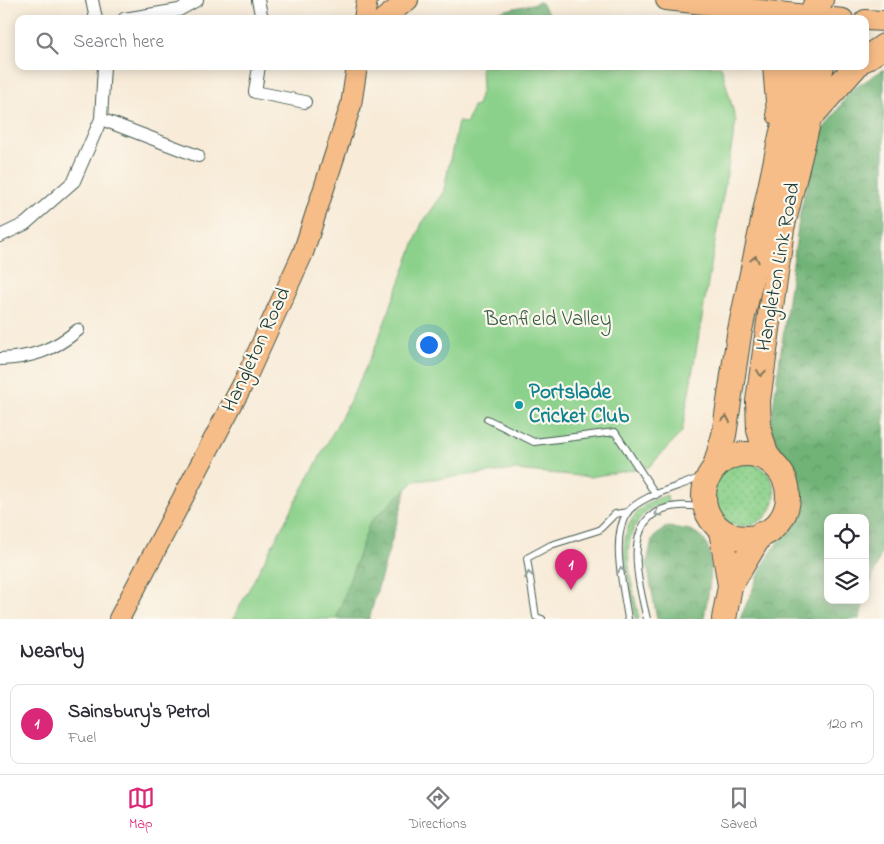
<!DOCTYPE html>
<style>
:root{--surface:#fff;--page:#f2f2f3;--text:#2b2b33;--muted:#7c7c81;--line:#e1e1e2;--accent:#db2777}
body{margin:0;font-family:"Indie Flower",sans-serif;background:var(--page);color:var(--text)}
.controls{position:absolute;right:15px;bottom:15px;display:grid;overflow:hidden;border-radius:10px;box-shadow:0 2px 12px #0003}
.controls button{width:45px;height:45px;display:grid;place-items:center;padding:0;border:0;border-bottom:1px solid var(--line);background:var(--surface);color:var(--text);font:25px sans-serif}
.you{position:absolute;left:428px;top:344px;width:18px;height:18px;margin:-12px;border:4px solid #fff;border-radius:50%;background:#1a73e8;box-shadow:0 0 0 8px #1a73e833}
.badge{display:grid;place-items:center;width:32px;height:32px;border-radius:50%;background:var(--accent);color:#fff;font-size:16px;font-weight:700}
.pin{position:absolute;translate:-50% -41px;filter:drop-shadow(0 1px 2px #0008)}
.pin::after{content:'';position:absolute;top:26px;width:18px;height:15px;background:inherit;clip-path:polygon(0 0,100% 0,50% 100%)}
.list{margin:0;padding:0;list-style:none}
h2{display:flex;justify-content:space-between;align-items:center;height:65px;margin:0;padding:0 20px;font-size:21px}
h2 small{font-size:16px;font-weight:400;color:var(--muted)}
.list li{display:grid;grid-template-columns:32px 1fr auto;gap:15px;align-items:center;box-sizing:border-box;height:80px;margin:0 10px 10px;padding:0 10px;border:1px solid var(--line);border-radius:10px}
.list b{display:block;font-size:19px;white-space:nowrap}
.list p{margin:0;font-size:16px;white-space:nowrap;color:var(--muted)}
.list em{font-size:16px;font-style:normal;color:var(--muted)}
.icon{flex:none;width:28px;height:28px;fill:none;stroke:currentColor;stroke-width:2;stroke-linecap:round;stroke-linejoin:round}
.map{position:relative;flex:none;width:884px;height:619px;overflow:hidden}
.search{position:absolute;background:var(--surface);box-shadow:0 2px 12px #0003;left:15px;right:15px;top:15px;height:55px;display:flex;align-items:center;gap:12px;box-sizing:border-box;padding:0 18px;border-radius:10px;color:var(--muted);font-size:19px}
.sheet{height:155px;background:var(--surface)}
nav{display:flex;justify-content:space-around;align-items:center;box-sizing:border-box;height:70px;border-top:1px solid var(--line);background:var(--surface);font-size:14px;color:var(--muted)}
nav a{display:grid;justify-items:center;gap:2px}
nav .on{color:var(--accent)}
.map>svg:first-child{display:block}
</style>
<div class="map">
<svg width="884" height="619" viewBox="0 0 884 619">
<defs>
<pattern id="grass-dots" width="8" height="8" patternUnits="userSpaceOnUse" patternTransform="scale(1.25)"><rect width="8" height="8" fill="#8cd18b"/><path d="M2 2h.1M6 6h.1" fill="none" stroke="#72ab72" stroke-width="1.8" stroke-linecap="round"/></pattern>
<pattern id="forest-crowns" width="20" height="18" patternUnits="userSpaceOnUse" patternTransform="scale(1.25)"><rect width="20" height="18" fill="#71b377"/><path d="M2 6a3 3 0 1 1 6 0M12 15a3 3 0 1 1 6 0" fill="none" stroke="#5c9362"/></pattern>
</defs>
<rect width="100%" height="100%" fill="#fbf7ec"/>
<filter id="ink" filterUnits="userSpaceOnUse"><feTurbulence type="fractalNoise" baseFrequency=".02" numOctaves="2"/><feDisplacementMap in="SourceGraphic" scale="10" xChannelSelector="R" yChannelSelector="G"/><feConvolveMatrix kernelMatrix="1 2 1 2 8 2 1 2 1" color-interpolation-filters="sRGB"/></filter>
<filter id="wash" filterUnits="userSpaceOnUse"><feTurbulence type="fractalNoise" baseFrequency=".0096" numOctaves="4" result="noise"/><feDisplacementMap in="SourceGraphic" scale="20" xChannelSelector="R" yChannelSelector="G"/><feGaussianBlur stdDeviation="1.12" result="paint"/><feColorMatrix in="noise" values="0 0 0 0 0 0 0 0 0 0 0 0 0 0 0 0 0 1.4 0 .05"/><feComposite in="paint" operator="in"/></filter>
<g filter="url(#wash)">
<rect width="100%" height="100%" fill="#f8ebd8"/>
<g fill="url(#grass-dots)" stroke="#568760">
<circle cx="743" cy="494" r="32"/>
<path d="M667 495 668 503C662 505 654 506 650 509 614 535 633 584 639 619H635C633 580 607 535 645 505 651 500 660 498 667 495Z"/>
</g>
<g fill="url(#forest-crowns)" stroke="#487856">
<polygon points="540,2 551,16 548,19 485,19 485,15"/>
<polygon points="884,69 884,544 865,600 865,518 828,518 828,600 865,600 859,619 740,619 763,565 796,514 797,491 788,465 770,430 800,213 818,139 850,91"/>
<polygon points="414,463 369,619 336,619 370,522"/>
<path d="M666 527C674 528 683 528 690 530 724 542 707 593 704 619H657L647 564 652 539Z"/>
</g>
<g fill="#8cd18b" stroke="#568760">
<polygon points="485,15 551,16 565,19 485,19"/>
<polygon points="481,66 721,66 736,121 682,432 649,467 590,477 516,470 415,481 370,522 336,619 233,619 353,395 376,345 422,223 443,194 458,122 467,123 473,106 477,106 482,88"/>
</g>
</g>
<g filter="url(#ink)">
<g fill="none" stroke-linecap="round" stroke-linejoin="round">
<defs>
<g id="lane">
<polyline points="487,419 534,442 615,432 656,495"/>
<polyline points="542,619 536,617 527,558 551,545 599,530 615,514 628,512"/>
<path d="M628 619C624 590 610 538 627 513 631 507 643 500 649 497 669 488 690 483 710 473"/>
<path d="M647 619C638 580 618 510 679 506 687 505 697 507 705 508"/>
</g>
<g id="street">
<polyline points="92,0 96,19"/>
<polyline points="258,0 262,19"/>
<polyline points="124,19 179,10 197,0"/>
<polyline points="259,66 255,92 305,102"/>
<polyline points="101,119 198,156"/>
<polyline points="0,236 25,224 74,181 101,119 104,66"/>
<path d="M0 359C31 358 54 350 78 330"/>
</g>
<g id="primary">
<polyline points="666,0 843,19"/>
<polyline points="364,19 367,0"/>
<polyline points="383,19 408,0"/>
<polyline points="865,20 884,21"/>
<polyline points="119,619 246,378 303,253 351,105 357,66"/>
</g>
<g id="highway">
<polyline points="720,6 742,19"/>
<polyline points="810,19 815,5 821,0"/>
<polyline points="865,59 884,46"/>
<polyline points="775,66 779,114"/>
<polyline points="814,113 856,66"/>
<circle cx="746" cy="496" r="42"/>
<polyline points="715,467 724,435 739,335 781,136 799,66"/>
<polyline points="776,467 766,454 759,430 758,401 782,229 822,66"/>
<polyline points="721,530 730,586 724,619"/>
<polyline points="730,586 761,534"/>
</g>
</defs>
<use href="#lane" stroke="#40574d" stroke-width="8"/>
<use href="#street" stroke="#40574d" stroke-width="14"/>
<use href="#primary" stroke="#40574d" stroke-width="22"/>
<use href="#highway" stroke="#40574d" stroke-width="26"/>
<use href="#lane" stroke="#fff" stroke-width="6"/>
<use href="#street" stroke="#fff" stroke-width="12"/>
<use href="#primary" stroke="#f7bd88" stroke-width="20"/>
<use href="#highway" stroke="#f7bd88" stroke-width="24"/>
</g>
<defs><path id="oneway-chevron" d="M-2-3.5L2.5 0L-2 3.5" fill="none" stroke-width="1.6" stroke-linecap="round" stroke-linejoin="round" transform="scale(1.25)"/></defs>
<g stroke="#80775a">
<use href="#oneway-chevron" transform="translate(755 259) rotate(-78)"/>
<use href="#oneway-chevron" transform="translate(761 373) rotate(97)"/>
<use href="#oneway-chevron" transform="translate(726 419) rotate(-81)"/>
</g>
<g stroke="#8f9e9a">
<use href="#oneway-chevron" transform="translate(658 513) rotate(149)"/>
<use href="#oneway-chevron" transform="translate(621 571) rotate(-98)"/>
<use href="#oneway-chevron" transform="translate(529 575) rotate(-99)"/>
</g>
</g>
<circle fill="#0f9aa8" stroke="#fbf7ec" stroke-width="2" cx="519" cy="405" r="5"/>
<g text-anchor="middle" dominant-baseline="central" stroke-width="4.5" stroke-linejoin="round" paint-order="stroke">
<g font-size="21" fill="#1f3d34" stroke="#fbf7ec">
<text transform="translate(779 267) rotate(-80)">Hangleton Link Road</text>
<text transform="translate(257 350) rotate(-65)">Hangleton Road</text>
</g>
<g font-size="21" fill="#355b45" stroke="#fbf7ec">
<text x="548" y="320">Benfield Valley</text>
</g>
<g font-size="21" font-weight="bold" fill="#0d838f" stroke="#fbf7ec" text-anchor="start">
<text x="529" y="393">Portslade<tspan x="529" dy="24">Cricket Club</tspan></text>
</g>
</g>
</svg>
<div class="controls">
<button><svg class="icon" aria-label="locate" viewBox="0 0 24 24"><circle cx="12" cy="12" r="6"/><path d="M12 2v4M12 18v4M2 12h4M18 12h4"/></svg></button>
<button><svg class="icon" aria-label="layers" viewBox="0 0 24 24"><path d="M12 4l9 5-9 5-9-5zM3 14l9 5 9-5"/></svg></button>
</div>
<div class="you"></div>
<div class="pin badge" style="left:571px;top:590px">1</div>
<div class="search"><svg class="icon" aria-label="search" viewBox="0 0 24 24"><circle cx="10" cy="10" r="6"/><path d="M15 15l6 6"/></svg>Search here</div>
</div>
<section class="sheet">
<h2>Nearby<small></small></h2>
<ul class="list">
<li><span class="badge">1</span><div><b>Sainsbury's Petrol</b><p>Fuel</p></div><em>120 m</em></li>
</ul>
</section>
<nav>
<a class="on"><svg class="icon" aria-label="map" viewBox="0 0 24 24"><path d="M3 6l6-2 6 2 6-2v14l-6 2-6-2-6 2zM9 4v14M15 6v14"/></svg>Map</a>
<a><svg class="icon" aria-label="directions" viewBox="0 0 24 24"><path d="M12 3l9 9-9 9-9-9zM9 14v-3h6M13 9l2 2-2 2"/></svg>Directions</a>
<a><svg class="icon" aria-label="saved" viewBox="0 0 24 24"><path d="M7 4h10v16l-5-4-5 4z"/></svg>Saved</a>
</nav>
